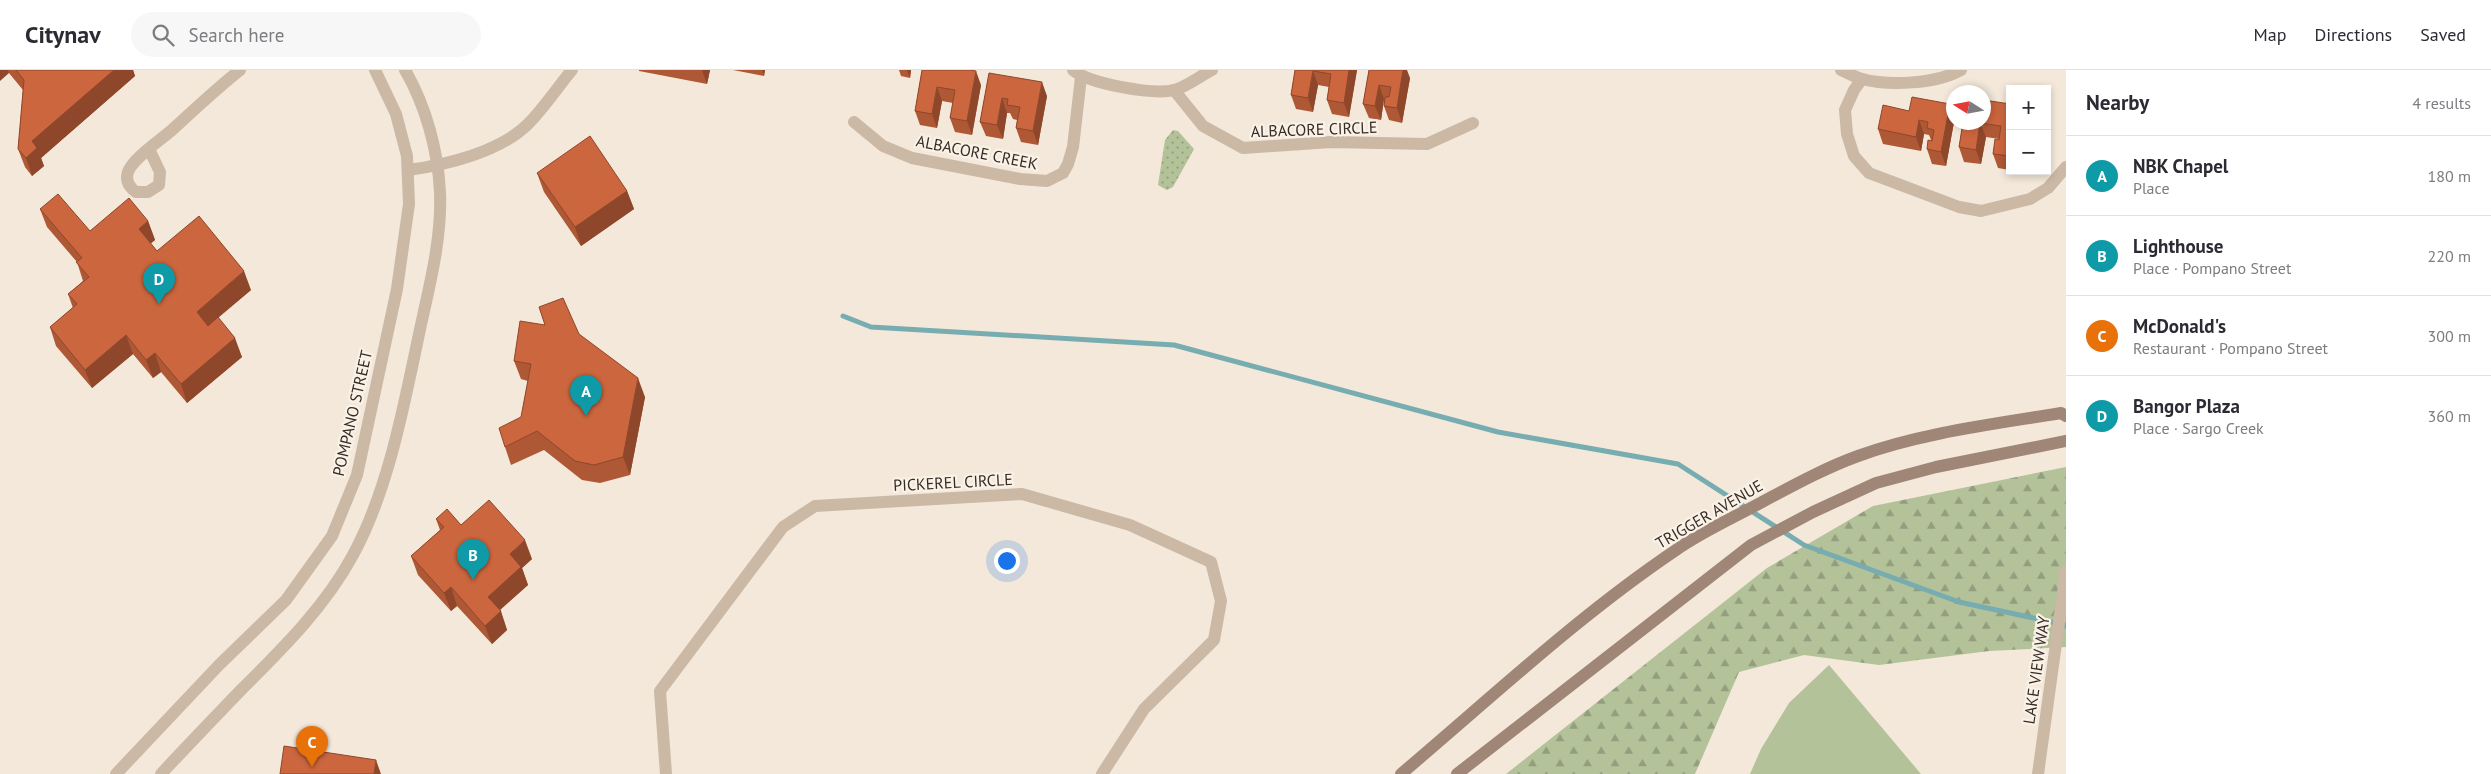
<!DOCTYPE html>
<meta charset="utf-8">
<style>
:root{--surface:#fff;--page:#f7f7f7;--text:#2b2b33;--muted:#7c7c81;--line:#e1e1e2;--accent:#1a535a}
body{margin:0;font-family:"PT Sans",sans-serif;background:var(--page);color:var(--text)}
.controls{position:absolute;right:15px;top:15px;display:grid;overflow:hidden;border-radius:0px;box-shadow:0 2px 8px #0003}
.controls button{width:45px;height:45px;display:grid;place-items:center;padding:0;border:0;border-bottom:1px solid var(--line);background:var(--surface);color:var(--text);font:25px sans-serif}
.compass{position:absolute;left:1946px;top:15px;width:45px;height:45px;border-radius:50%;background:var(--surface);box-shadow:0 2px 8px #0003;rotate:281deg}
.you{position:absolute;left:1006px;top:490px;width:18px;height:18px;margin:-12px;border:4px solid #fff;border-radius:50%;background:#1a73e8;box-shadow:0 0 0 8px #1a73e833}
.badge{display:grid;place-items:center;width:32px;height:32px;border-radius:50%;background:var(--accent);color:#fff;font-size:16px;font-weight:700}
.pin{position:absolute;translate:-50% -41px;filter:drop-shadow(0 1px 2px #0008)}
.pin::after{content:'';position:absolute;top:26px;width:18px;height:15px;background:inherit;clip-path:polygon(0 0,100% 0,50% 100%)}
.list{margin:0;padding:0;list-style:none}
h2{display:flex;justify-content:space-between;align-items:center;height:65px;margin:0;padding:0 20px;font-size:21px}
h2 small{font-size:16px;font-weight:400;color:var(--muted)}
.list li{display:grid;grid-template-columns:32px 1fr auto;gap:15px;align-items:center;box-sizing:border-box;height:80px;padding:0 20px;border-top:1px solid var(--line)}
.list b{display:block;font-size:19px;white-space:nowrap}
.list p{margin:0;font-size:16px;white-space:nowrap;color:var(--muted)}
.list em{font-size:16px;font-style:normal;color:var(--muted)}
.icon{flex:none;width:28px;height:28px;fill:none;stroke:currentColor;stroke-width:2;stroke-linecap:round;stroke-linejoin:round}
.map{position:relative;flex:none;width:2066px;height:704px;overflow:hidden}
header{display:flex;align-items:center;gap:30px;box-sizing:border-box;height:70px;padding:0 25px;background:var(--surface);border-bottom:1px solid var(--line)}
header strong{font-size:24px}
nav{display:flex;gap:28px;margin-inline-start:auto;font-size:18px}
.search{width:350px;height:45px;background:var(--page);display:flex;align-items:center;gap:12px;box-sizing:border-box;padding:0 18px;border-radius:28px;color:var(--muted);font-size:19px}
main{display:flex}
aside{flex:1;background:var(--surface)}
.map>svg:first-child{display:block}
</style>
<header>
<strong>Citynav</strong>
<div class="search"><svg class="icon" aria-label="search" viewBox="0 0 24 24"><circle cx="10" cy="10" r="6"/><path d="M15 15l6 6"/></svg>Search here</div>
<nav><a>Map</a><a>Directions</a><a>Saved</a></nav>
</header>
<main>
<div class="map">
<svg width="2066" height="704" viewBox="0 0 2066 704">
<defs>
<pattern id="forest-firs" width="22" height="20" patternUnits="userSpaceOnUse" patternTransform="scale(1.25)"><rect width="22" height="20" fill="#b3c299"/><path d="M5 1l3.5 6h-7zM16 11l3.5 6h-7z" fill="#929e7d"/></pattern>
<pattern id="park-dots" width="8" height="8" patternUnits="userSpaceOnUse" patternTransform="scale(1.25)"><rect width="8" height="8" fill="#b3c299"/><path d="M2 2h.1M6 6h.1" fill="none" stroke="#929e7d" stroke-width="1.8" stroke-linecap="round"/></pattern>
</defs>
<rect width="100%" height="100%" fill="#f3e8d9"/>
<polygon fill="url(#forest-firs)" points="2066,397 2066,577 1989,581 1879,595 1804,585 1739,602 1695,704 1506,704 1767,498 1873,436"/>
<polygon fill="url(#park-dots)" points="1173,60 1178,61 1194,79 1173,117 1167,120 1158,115 1165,70"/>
<polygon fill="#b3c299" points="1829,595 1921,704 1750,704 1761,679 1789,633"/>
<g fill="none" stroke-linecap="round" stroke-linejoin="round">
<polyline stroke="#77acb1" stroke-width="5" points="843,246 871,257 1174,275 1498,362 1678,394 1804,475 1959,532 2066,555"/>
<g stroke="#cbb8a5" stroke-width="12">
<path d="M1073 0C1090 14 1153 25 1174 20 1186 17 1200 6 1212 0"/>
<path d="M1841 0C1848 3 1855 7 1862 9 1889 16 1936 14 1961 0"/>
<polyline points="1862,9 1854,20 1845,40 1847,64 1854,86 1869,103 1959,137 1981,141 2030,129 2048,118 2066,97"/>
<polyline points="1174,20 1203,56 1243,78 1331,72 1427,74 1473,53"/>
<polyline points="854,52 883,76 912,88 1020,109 1047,111 1063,103 1068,94 1073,77 1081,7"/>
<path d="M149 79 160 102 159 115 148 122H136C129 117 125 111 128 102 133 88 161 70 173 59 195 39 216 19 240 0"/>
<path d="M408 100C446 95 500 82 528 54 544 38 557 18 572 0"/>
<polyline points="116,704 219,595 286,530 332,466 357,405 397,219 409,134 407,86 396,44 375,0"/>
<path d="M161 704C187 676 214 648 241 620 282 579 325 537 353 485 388 421 404 335 419 264 429 217 442 170 440 122 438 81 426 36 405 0"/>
<polyline points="666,704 660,621 783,457 815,436 1022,424 1130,455 1211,492 1221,531 1214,570 1144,639 1102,704"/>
<polyline points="2038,704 2066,501"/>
</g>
<g stroke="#9f8676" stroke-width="12">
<path d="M1401 704C1491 628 1578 546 1676 480 1703 461 1735 447 1764 431 1794 415 1825 398 1858 386 1920 363 1995 354 2061 343L2066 346"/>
<polyline points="1457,704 1751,475 1813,442 1876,413 1936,397 2066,371"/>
</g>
</g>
<g fill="#af5835">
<polygon points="0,0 133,0 135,6 41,88 44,96 32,106 25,97 18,79 23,20 9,3"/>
<polygon points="639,0 710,0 707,14 639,1"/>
<polygon points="733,0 765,0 764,6"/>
<polygon points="899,0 911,0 910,8 901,6"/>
<polygon points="922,0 981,15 972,65 955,62 950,48 953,33 942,31 937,58 920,55 915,41"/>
<polygon points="1295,0 1357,0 1349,47 1332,44 1327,30 1329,17 1318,15 1313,42 1296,39 1291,25"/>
<polygon points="1369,0 1410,8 1402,53 1389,50 1384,36 1384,29 1381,50 1369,48 1363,34"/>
<polygon points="989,3 1047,26 1038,75 1021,72 1016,58 1017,50 1013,49 1010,43 1007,43 1003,69 986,66 980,52"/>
<polygon points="1950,34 1954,44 1954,52 1946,96 1932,94 1927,79 1931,70 1929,65 1924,64 1921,81 1883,74 1878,59 1909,41"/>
<polygon points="2010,34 2010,100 1998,98 1993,84 1999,69 1986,67 1981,94 1964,92 1959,77 1963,52"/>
<polygon points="537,103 627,121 634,139 581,176 544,122"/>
<polygon points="40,139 90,161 148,151 155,170 150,174 157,181 251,220 218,248 242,287 187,333 161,302 153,308 133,284 92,318 56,276 50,257 73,238 68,224 83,211 77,192 47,157"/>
<polygon points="579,264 645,327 630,405 600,413 582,410 544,380 511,395 505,377 521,347 528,311 521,309 514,291"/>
<polygon points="436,449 461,455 532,489 522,498 528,515 500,540 507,560 492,574 457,536 451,541 418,505 411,486 440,460"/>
</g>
<g fill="#8e472b">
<polygon points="0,0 8,0 9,3 0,11"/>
<polygon points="114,0 133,0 135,6 41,88 44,96 32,106 26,88 32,71"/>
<polygon points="702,0 710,0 707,14"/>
<polygon points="762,0 765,0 764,6"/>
<polygon points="907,0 911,0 910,8"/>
<polygon points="1349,0 1357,0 1349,47 1344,33"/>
<polygon points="1403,0 1407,0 1410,8 1402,53 1397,38"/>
<polygon points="976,1 981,15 972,65 967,51"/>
<polygon points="1313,1 1318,15 1313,42 1308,28"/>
<polygon points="1042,12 1047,26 1038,75 1033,61"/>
<polygon points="1379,15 1384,29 1381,50 1375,36"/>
<polygon points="937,17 942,31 937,58 932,44"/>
<polygon points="1002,28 1007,43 1003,69 997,55"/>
<polygon points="1950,34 1954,44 1954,52 1946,96 1941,82"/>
<polygon points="1919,50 1924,64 1921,81 1916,67"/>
<polygon points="1980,53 1986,67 1981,94 1976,80"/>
<polygon points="627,121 634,139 581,176 575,157"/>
<polygon points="148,151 155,170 145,178 139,159"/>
<polygon points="244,201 251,220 203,260 197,242"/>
<polygon points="126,265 133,284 92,318 85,300"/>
<polygon points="235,268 242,287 187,333 181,314"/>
<polygon points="155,283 161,302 153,308 146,290"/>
<polygon points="638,308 645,327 630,405 623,387"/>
<polygon points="525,470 532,489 522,498 528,515 494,545 488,527 510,484"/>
<polygon points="451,517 457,536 451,541 444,523"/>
<polygon points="501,541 507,560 492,574 485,556"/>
<polygon points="376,690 381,704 374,704"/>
</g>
<g fill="#cb663e" stroke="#8e472b">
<polygon points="16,0 114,0 32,71 37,78 26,88 18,79 24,10"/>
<polygon points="922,0 970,0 976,1 967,51 950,48 955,20 937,17 932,44 915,41"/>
<polygon points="1295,0 1349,0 1344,33 1327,30 1331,4 1313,1 1308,28 1291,25"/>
<polygon points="1369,0 1403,0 1397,38 1384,36 1385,27 1389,27 1391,17 1379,15 1375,36 1363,34"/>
<polygon points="989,3 1042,12 1033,61 1016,58 1020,37 1007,35 1008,29 1002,28 997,55 980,52"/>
<polygon points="1912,27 1950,34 1941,82 1927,79 1928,70 1932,71 1934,60 1927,58 1928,52 1919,50 1916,67 1878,59 1883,35 1909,41"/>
<polygon points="1984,30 2010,34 2010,86 1993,84 1995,69 1999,70 2001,56 1980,53 1976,80 1959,77 1963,52 1984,52"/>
<polygon points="590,66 627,121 575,157 537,103"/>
<polygon points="58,124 90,161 129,128 148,151 139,159 157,181 199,146 244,201 197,242 208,256 218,247 235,268 181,314 155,283 146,290 126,265 85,300 50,257 77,234 68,224 89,207 76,192 82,188 40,139"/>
<polygon points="563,228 579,264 638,308 623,387 594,395 575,391 537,361 505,377 499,358 521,347 531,294 514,291 520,251 545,255 539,237"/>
<polygon points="489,430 525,470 510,484 521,497 488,527 501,541 485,556 451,517 444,523 411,486 444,457 436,449 447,439 461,455"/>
<polygon points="284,676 376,690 374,704 280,704"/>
</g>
<g text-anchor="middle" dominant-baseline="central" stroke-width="4.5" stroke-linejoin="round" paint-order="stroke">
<g font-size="16" fill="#362c27" stroke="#faf2e6">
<text transform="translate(1314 59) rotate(-2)">ALBACORE CIRCLE</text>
<text transform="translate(977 82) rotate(11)">ALBACORE CREEK</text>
<text transform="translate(352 343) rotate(-77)">POMPANO STREET</text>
<text transform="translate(953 412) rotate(-3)">PICKEREL CIRCLE</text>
<text transform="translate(1709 444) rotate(-30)">TRIGGER AVENUE</text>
<text transform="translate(2036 600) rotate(-82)">LAKE VIEW WAY</text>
</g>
</g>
</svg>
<div class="controls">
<button>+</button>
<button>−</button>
</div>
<svg class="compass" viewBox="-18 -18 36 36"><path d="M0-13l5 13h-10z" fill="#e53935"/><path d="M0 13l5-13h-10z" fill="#7c7c81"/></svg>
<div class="you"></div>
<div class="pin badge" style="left:586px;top:346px;background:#0f9aa8">A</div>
<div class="pin badge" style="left:473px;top:510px;background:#0f9aa8">B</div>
<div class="pin badge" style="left:312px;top:697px;background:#e8710a">C</div>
<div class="pin badge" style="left:159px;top:234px;background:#0f9aa8">D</div>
</div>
<aside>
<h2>Nearby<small>4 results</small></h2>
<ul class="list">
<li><span class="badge" style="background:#0f9aa8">A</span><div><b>NBK Chapel</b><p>Place</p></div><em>180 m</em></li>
<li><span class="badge" style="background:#0f9aa8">B</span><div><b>Lighthouse</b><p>Place · Pompano Street</p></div><em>220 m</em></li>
<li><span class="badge" style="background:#e8710a">C</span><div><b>McDonald's</b><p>Restaurant · Pompano Street</p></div><em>300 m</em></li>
<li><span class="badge" style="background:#0f9aa8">D</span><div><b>Bangor Plaza</b><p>Place · Sargo Creek</p></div><em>360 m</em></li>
</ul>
</aside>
</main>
